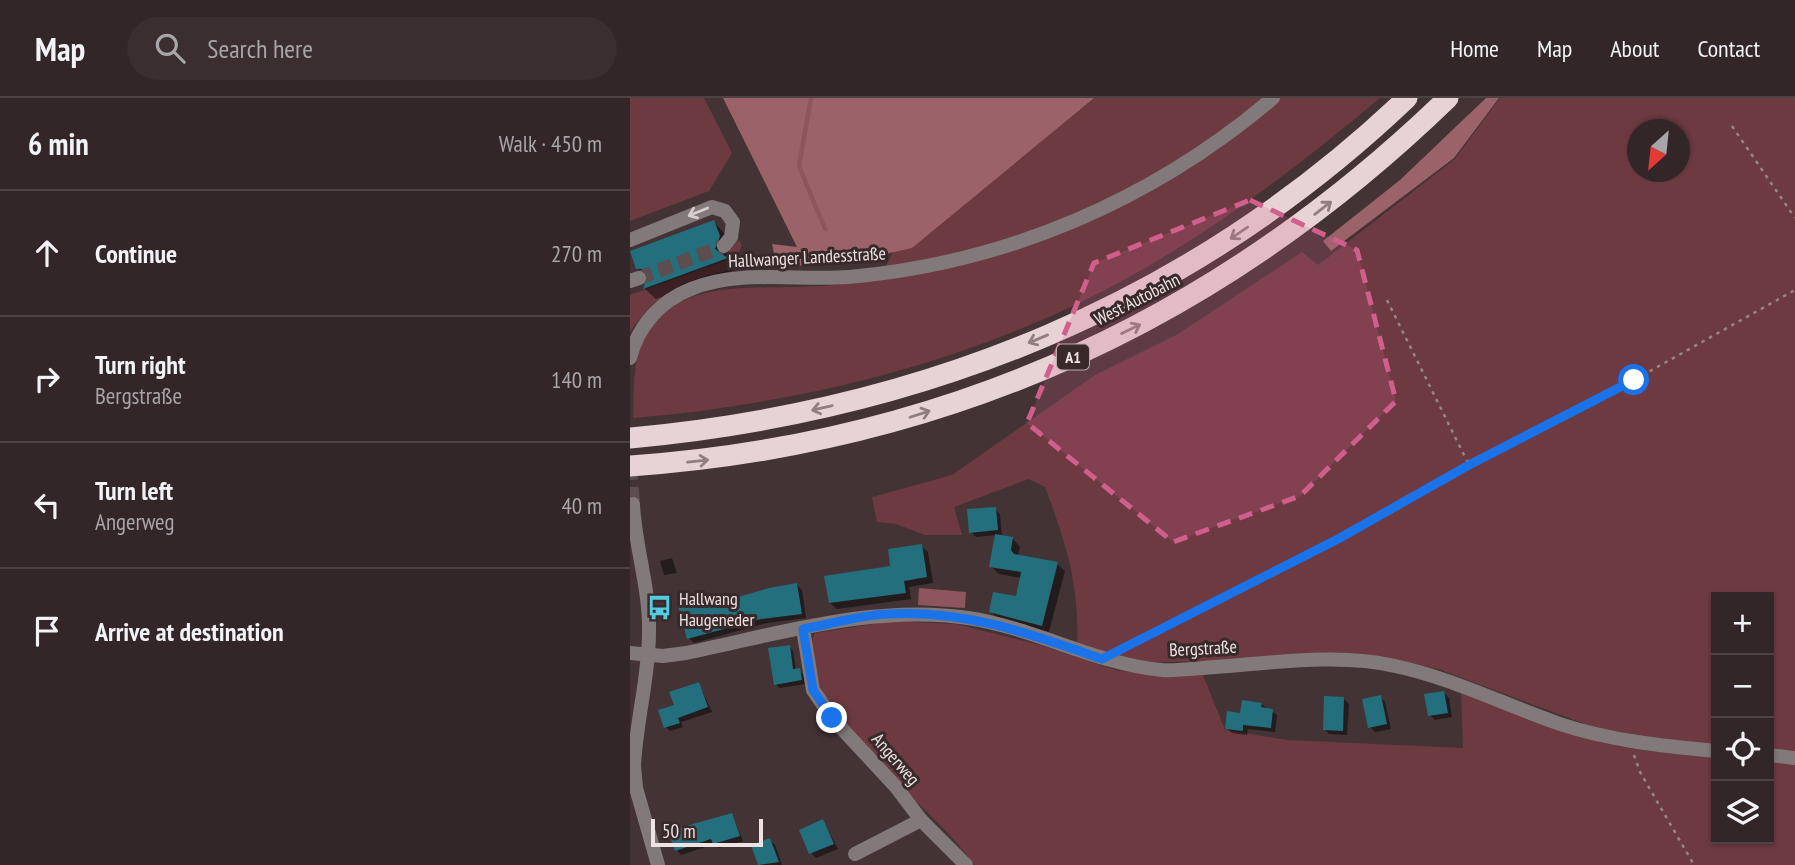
<!DOCTYPE html>
<meta charset="utf-8">
<style>
:root{--surface:#322628;--page:#3a2e30;--text:#f1f3f6;--muted:#a8a5a8;--line:#4d4345}
body{margin:0;font-family:"PT Sans Narrow",sans-serif;background:var(--page);color:var(--text)}
.controls{position:absolute;right:21px;bottom:21px;display:grid;overflow:hidden;border-radius:0px;box-shadow:0 2px 5px #0004}
.controls button{width:63px;height:63px;display:grid;place-items:center;padding:0;border:0;border-bottom:2px solid var(--line);background:var(--surface);color:var(--text);font:35px sans-serif}
.compass{position:absolute;left:997px;top:21px;width:63px;height:63px;border-radius:50%;background:var(--surface);box-shadow:0 2px 5px #0004;rotate:207deg}
.scale{position:absolute;left:21px;bottom:18px;width:112px;box-sizing:border-box;padding-left:7px;border:4px solid #ede3e3;border-top:0;font-size:19px;line-height:24px;white-space:nowrap;color:#ede3e3;-webkit-text-stroke:5px #38292b;paint-order:stroke}
.stop{position:absolute;width:21px;height:21px;margin:-16px;border:5px solid #1a73e8;border-radius:50%;background:#fff}
.stop.end{background:#1a73e8;border-color:#fff;box-shadow:0 2px 7px #0008}
.list{margin:0;padding:0;list-style:none}
h2{display:flex;justify-content:space-between;align-items:center;height:91px;margin:0;padding:0 28px;font-size:30px}
h2 small{font-size:23px;font-weight:400;color:var(--muted)}
.list li{display:grid;grid-template-columns:46px 1fr auto;gap:21px;align-items:center;box-sizing:border-box;height:126px;padding:0 28px;border-top:2px solid var(--line)}
.list b{display:block;font-size:26px;white-space:nowrap}
.list p{margin:0;font-size:23px;white-space:nowrap;color:var(--muted)}
.list em{font-size:23px;font-style:normal;color:var(--muted)}
.icon{flex:none;width:38px;height:38px;fill:none;stroke:currentColor;stroke-width:2;stroke-linecap:round;stroke-linejoin:round}
.map{position:relative;flex:none;width:1165px;height:767px;overflow:hidden}
header{display:flex;align-items:center;gap:42px;box-sizing:border-box;height:98px;padding:0 35px;background:var(--surface);border-bottom:2px solid var(--line)}
header strong{font-size:33px}
nav{display:flex;gap:38px;margin-inline-start:auto;font-size:24px}
.search{width:490px;height:63px;background:var(--page);display:flex;align-items:center;gap:18px;box-sizing:border-box;padding:0 24px;border-radius:38px;color:var(--muted);font-size:26px}
main{display:flex}
aside{flex:1;background:var(--surface)}
.map>svg:first-child{display:block}
</style>
<header>
<strong>Map</strong>
<div class="search"><svg class="icon" aria-label="search" viewBox="0 0 24 24"><circle cx="10" cy="10" r="6"/><path d="M15 15l6 6"/></svg>Search here</div>
<nav><a>Home</a><a>Map</a><a>About</a><a>Contact</a></nav>
</header>
<main>
<aside>
<h2>6 min<small>Walk · 450 m</small></h2>
<ul class="list">
<li><svg class="icon" aria-label="ahead" viewBox="0 0 24 24"><path d="M12 20V5M6 11l6-6 6 6"/></svg><div><b>Continue</b></div><em>270 m</em></li>
<li><svg class="icon" aria-label="right" viewBox="0 0 24 24"><path d="M7 20v-9h11M14 6l5 5-5 5"/></svg><div><b>Turn right</b><p>Bergstraße</p></div><em>140 m</em></li>
<li><svg class="icon" aria-label="left" viewBox="0 0 24 24"><path d="M17 20v-9H6M10 6l-5 5 5 5"/></svg><div><b>Turn left</b><p>Angerweg</p></div><em>40 m</em></li>
<li><svg class="icon" aria-label="arrive" viewBox="0 0 24 24"><path d="M6 21V4h12l-3 4 3 4H6"/></svg><div><b>Arrive at destination</b></div></li>
</ul>
</aside>
<div class="map">
<svg width="1165" height="767" viewBox="0 0 1165 767">
<rect width="100%" height="100%" fill="#433335"/>
<g fill="#6d3a42" fill-rule="evenodd">
<polygon points="0,0 74,0 102,55 79,93 0,123"/>
<path d="M429 0H750C658 77 562 150 453 203 314 271 156 307 3 320 4 301 3 279 7 261 25 185 103 190 163 189 192 189 221 185 249 183L275 128Z"/>
<path d="M870 0H1165V653L1139 651V499H1086V648L976 634 811 572 769 562 516 564 447 548C450 488 436 445 415 389L399 381 324 409 332 437H295L266 426 247 424 242 399 322 377 465 277 548 236 672 154 688 167 825 61ZM1008 32H1050V74H1008Z"/>
<path d="M109 142 112 147 101 172C54 182 28 193 0 234V197L99 161 98 152Z"/>
<path d="M262 523 326 526 410 547 489 573 573 577 595 632 657 642 833 650 831 594C878 612 925 633 974 645 1010 654 1048 656 1086 659V741H1139V663L1165 665V767H344C311 713 154 605 185 535Z"/>
</g>
<g fill="#9b6269">
<polygon points="93,0 464,0 282,150 233,161 147,170 142,146 167,149"/>
<polygon points="856,0 869,0 824,60 701,153 693,143 770,82"/>
</g>
<polygon fill="#8d555d" points="289,490 336,494 335,510 288,507"/>
<g fill="#0007">
<polygon points="84,124 94,135 100,149 96,161 107,171 26,201 15,191 18,181 7,170"/>
<polygon points="365,411 370,416 372,439 383,441 390,449 388,458 427,466 435,473 419,534 369,521 361,514 387,500 391,480 369,476 361,468 366,437 346,439 341,434"/>
<polygon points="291,448 298,454 303,485 279,489 281,501 207,511 200,505 262,470"/>
<polygon points="42,460 47,475 34,477 30,463"/>
<polygon points="167,487 172,492 176,520 137,525 64,545 59,540 67,504 72,511"/>
<polygon points="159,549 163,553 166,572 173,576 175,586 150,590 145,586"/>
<polygon points="69,586 82,614 51,624 53,629 40,633 36,629 46,608"/>
<polygon points="814,595 819,600 822,619 805,622 800,617"/>
<polygon points="750,599 755,604 761,631 745,634 740,629"/>
<polygon points="714,601 719,606 717,637 699,636 694,631"/>
<polygon points="631,606 647,617 645,634 618,631 617,637 602,635 597,630"/>
<polygon points="102,717 113,743 89,750 85,746 51,757 47,752"/>
<polygon points="193,723 208,751 186,760 181,755"/>
<polygon points="140,742 145,747 152,767 130,767 123,748"/>
</g>
<g fill="none" stroke-linecap="round" stroke-linejoin="round">
<polyline stroke="#8d555d" stroke-width="4.5" points="181,0 169,68 195,131"/>
</g>
<g fill="#236f7d">
<polygon points="84,122 90,138 85,151 98,160 13,191 18,176 12,171 6,171 0,153"/>
<polygon points="366,409 368,432 339,435 337,411"/>
<polygon points="365,436 383,439 381,452 384,456 428,464 412,528 359,514 363,494 386,498 391,474 359,469"/>
<polygon points="292,446 297,479 274,483 276,495 199,505 194,478 260,468 258,451"/>
<polygon points="167,485 172,516 131,521 57,541 48,508 67,502 70,510 139,490"/>
<polygon points="160,547 163,571 170,570 172,582 144,587 138,550"/>
<polygon points="69,584 78,609 48,620 50,625 34,630 28,612 44,607 39,594"/>
<polygon points="814,593 818,615 798,618 794,596"/>
<polygon points="751,597 757,626 738,630 732,601"/>
<polygon points="694,598 714,599 713,633 693,632"/>
<polygon points="612,602 632,605 631,609 643,611 641,630 613,627 613,633 595,631 597,613 610,615"/>
<polygon points="102,715 110,738 83,746 81,741 45,753 38,733"/>
<polygon points="193,721 204,746 179,756 169,732"/>
<polygon points="140,740 149,764 128,767 121,747"/>
</g>
<g fill="none" stroke-linecap="round" stroke-linejoin="round">
<g stroke="#5c4d4f" stroke-width="14" stroke-dasharray="14 7" stroke-linecap="butt">
<polyline points="9,180 94,148"/>
<polyline points="0,368 3,406"/>
</g>
<g stroke="#938687" stroke-width="2.5" stroke-dasharray="3.5 5" stroke-linecap="butt">
<polyline points="1102,28 1165,120"/>
<polyline points="757,202 839,367"/>
<polyline points="493,550 708,441 839,367 1004,282 1165,192"/>
<polyline points="1004,657 1010,674 1064,767"/>
</g>
<g stroke="#81797a" stroke-width="14">
<polyline points="0,142 82,109 95,113 103,124 101,139 94,148"/>
<polyline points="0,183 9,180"/>
<path d="M0 260C8 228 30 203 61 191 109 171 168 183 219 179 377 165 523 102 643 0"/>
<path d="M3 406C5 449 20 491 19 534 19 580 6 623 4 668L6 690 28 767"/>
<polyline points="173,531 183,592 202,620 266,689 291,722 336,767"/>
<path d="M0 555 33 558 56 555C148 536 244 506 338 520 405 530 465 566 532 572 549 573 568 570 585 569 642 565 710 555 765 568 822 580 875 607 930 626 981 643 1033 648 1086 653"/>
<polyline points="1139,657 1165,660"/>
<polyline points="225,756 291,722"/>
</g>
<g stroke="#e7d3d5" stroke-width="21">
<path d="M0 340C295 313 561 206 777 0"/>
<path d="M0 368C317 346 590 221 818 0"/>
</g>
</g>
<defs><path id="oneway-shaft" d="M-6 0H5M1.5-3L5.5 0L1.5 3" fill="none" stroke-width="1.6" stroke-linecap="round" stroke-linejoin="round" transform="scale(1.75)"/></defs>
<g stroke="#907e80">
<use href="#oneway-shaft" transform="translate(693 110) rotate(-38)"/>
<use href="#oneway-shaft" transform="translate(609 135) rotate(146)"/>
<use href="#oneway-shaft" transform="translate(501 231) rotate(-26)"/>
<use href="#oneway-shaft" transform="translate(408 241) rotate(157)"/>
<use href="#oneway-shaft" transform="translate(192 310) rotate(167)"/>
<use href="#oneway-shaft" transform="translate(290 316) rotate(-18)"/>
<use href="#oneway-shaft" transform="translate(68 363) rotate(-6)"/>
</g>
<use stroke="#d7cece" href="#oneway-shaft" transform="translate(68 114) rotate(158)"/>
<g fill="none" stroke-linecap="round" stroke-linejoin="round">
<path stroke="#1a73e8" stroke-width="9" d="M202 620 183 592 173 531C201 526 230 517 258 516 333 511 402 536 472 561L708 441 839 367 1004 282"/>
</g>
<path fill="#d15f8b" fill-opacity="0.2" stroke="#d15f8b" stroke-width="5" stroke-dasharray="14 9" stroke-linejoin="round" d="M620 102 727 152 766 303 670 398 543 444 397 325 464 165Z"/>
<defs>
<symbol id="bus-bare" viewBox="-9 -9 18 18"><path d="M-5-6H5V4H4V6H2V4H-2V6H-4V4H-5ZM-3.5-4V0h7V-4ZM-3.5 1.2v1.5H-2V1.2ZM2 1.2v1.5H3.5V1.2Z" fill="#55cae0" stroke="#38292b" stroke-width="2.5" paint-order="stroke"/></symbol>
</defs>
<g fill-rule="evenodd">
<use href="#bus-bare" x="12" y="492" width="35" height="35"/>
</g>
<g text-anchor="middle" dominant-baseline="central" stroke-width="6" stroke-linejoin="round" paint-order="stroke">
<rect fill="#38292b" stroke="#b7abac" stroke-width="2" x="427" y="246.5" width="32" height="25" rx="5"/>
<g font-size="16" font-weight="bold" fill="#ede3e3">
<text x="443" y="259">A1</text>
</g>
<g font-size="18" fill="#ede3e3" stroke="#38292b">
<text transform="translate(177 159) rotate(-3)">Hallwanger Landesstraße</text>
<text transform="translate(507 201) rotate(-27)">West Autobahn</text>
<text transform="translate(573 550) rotate(-3)">Bergstraße</text>
<text transform="translate(266 661) rotate(49)">Angerweg</text>
</g>
<g font-size="18" fill="#ede3e3" stroke="#38292b" text-anchor="start">
<text x="49" y="500">Hallwang<tspan x="49" dy="21">Haugeneder</tspan></text>
</g>
</g>
</svg>
<div class="controls">
<button>+</button>
<button>−</button>
<button><svg class="icon" aria-label="locate" viewBox="0 0 24 24"><circle cx="12" cy="12" r="6"/><path d="M12 2v4M12 18v4M2 12h4M18 12h4"/></svg></button>
<button><svg class="icon" aria-label="layers" viewBox="0 0 24 24"><path d="M12 4l9 5-9 5-9-5zM3 14l9 5 9-5"/></svg></button>
</div>
<svg class="compass" viewBox="-18 -18 36 36"><path d="M0-13l5 13h-10z" fill="#e53935"/><path d="M0 13l5-13h-10z" fill="#a8a5a8"/></svg>
<div class="scale">50 m</div>
<div class="stop" style="left:1004px;top:282px"></div>
<div class="stop end" style="left:202px;top:620px"></div>
</div>
</main>
